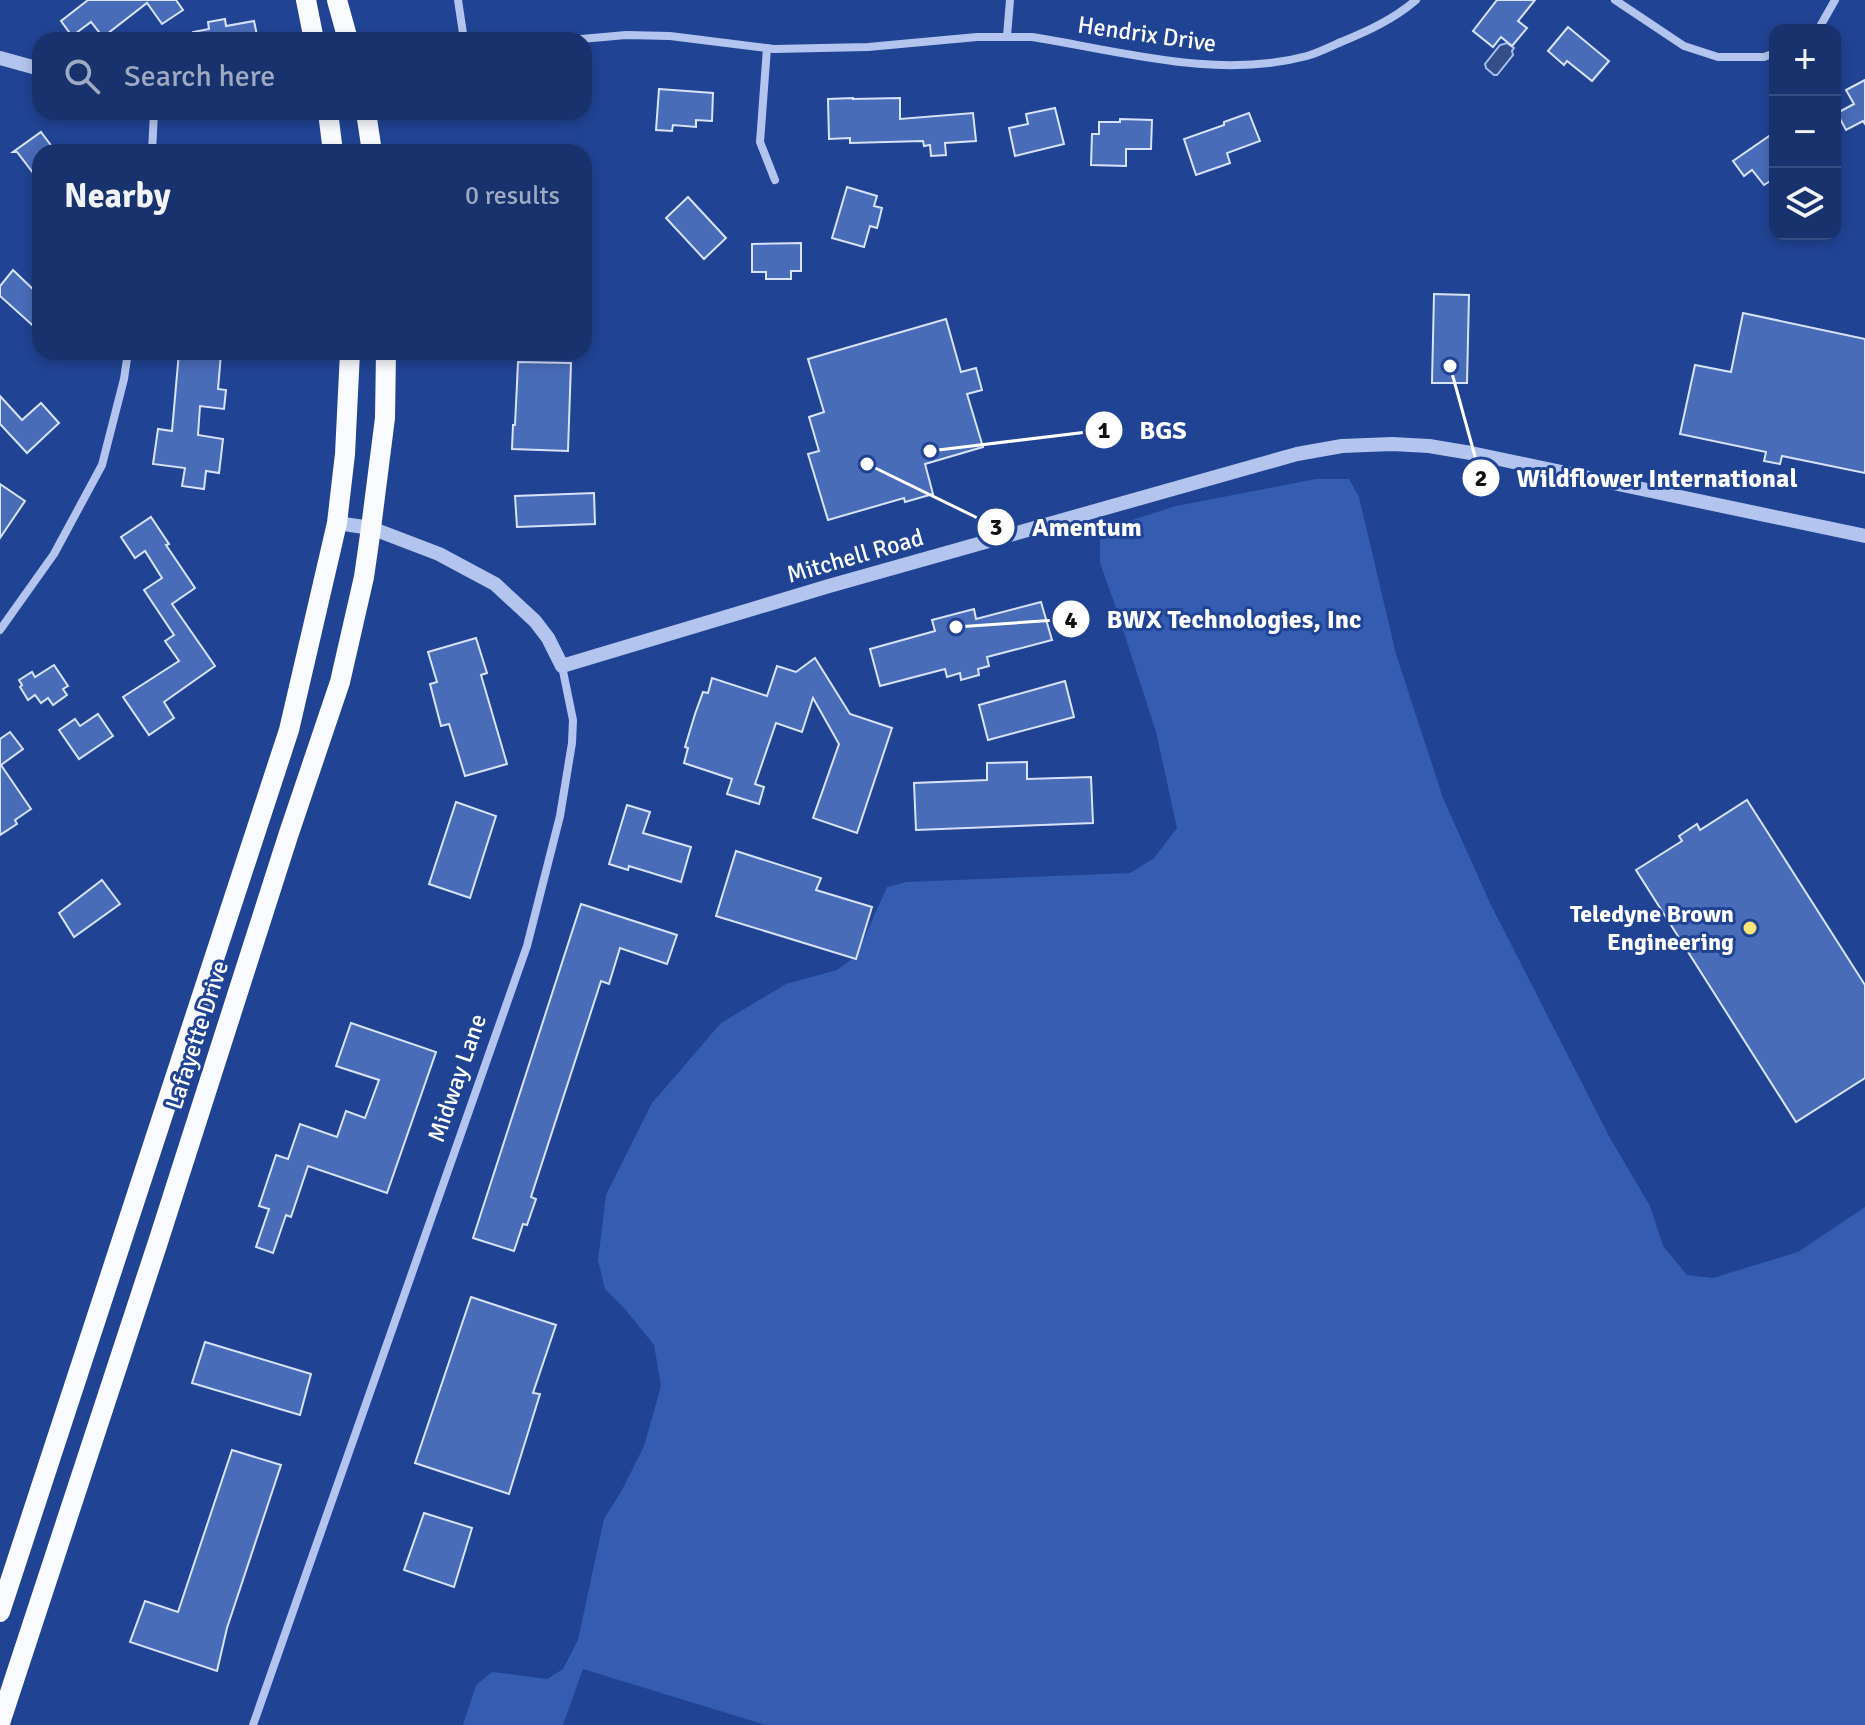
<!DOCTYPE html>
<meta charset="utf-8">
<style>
:root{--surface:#18326e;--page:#213a73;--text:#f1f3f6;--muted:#9faac2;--line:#364d81}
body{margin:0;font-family:Signika,sans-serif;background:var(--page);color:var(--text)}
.controls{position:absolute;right:24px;top:24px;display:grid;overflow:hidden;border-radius:16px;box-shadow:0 4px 12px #0003}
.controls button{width:72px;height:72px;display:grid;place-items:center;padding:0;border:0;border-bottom:2px solid var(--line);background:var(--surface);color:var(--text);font:40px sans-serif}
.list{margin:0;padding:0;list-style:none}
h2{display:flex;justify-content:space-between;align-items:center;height:104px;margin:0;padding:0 32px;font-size:34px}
h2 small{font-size:26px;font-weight:400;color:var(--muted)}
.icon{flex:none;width:44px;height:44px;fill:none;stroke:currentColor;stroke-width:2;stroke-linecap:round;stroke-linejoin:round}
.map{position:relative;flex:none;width:1865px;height:1725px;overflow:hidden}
.search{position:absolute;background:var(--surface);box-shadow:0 4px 12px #0003;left:32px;top:32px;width:560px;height:88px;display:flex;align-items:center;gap:20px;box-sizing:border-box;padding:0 28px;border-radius:24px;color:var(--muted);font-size:30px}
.panel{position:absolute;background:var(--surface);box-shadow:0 4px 12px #0003;left:32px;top:144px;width:560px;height:216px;border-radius:24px}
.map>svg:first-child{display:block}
</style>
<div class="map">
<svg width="1865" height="1725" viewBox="0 0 1865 1725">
<rect width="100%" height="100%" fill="#204393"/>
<polygon fill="#345cb0" points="1316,479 1349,479 1359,497 1396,654 1443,798 1490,903 1610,1138 1650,1206 1663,1246 1687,1275 1713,1278 1798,1252 1865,1207 1865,1725 766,1725 583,1669 563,1725 463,1725 476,1685 492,1672 547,1679 563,1669 578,1640 604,1519 622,1490 644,1446 661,1386 654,1345 624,1308 605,1289 598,1260 606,1195 652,1103 721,1023 786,984 837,970 856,956 887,887 907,882 1130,873 1154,858 1177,828 1156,732 1116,608 1100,563 1100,539 1113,526 1176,506"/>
<polygon fill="#344e89" stroke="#a6beef" stroke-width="2" points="1507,43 1514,48 1512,51 1513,55 1497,75 1494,75 1486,68 1485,64 1500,45"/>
<g fill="#496cb9" stroke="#d8e3fa" stroke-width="2">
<polygon points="88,0 176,0 183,10 162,24 147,3 103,37 91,22 72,36 61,21"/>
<polygon points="1497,0 1535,0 1518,21 1527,28 1512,46 1501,37 1493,47 1473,31"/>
<polygon points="225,19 226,26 254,21 258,40 193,40 193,32 209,29 208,22"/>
<polygon points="1568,27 1609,61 1592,81 1567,61 1564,65 1548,51"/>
<polygon points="1865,80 1865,124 1863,121 1846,130 1837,113 1854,104 1846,90"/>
<polygon points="659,89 713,93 712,121 696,120 696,127 673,125 672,131 656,130"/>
<polygon points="853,98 853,99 900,98 900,119 973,113 976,141 945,143 946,155 931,156 930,145 924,146 923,141 850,143 850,138 829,139 828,99"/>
<polygon points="1055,108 1064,144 1015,156 1009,128 1028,124 1026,114"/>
<polygon points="1249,113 1260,141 1227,153 1230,163 1196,175 1184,139 1224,125 1224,122"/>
<polygon points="1120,119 1152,120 1151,149 1126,149 1126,166 1091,165 1092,134 1099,134 1099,122 1120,122"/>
<polygon points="41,132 56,152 40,152 40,182 17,152 13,152"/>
<polygon points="1775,132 1775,178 1764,185 1752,170 1744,176 1733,161"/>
<polygon points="847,187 877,196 874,206 882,208 877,228 870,226 864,247 832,238"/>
<polygon points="688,197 726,238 704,259 666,218"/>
<polygon points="801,243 801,271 791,271 791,279 766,279 766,272 752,272 752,244"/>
<polygon points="13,270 40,296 40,332 0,296 0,286"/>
<polygon points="1434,294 1469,295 1467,383 1432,383"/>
<polygon points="1743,313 1865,339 1865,473 1782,456 1780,464 1764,461 1766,452 1680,434 1695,365 1731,372"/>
<polygon points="946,319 961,372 976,368 982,390 967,394 983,447 925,464 933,494 905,502 904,498 828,520 808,454 819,451 809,417 824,412 808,359"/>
<polygon points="179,352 221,354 218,389 226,390 224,409 200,406 198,435 223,439 219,473 206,471 204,489 182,486 185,468 153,464 158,429 172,431"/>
<polygon points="518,362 571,363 568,451 512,449 513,425 515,425"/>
<polygon points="0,396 22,420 41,403 59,423 27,453 0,424"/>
<polygon points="0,484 25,501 0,538"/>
<polygon points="594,493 595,524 517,527 515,496"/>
<polygon points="151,517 169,544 166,545 195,588 172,604 215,666 164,702 174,718 149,735 123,697 179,661 165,641 174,635 144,590 162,578 145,551 135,558 121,537"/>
<polygon points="1041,602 1052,640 987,657 989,666 978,669 979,675 961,680 960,673 947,677 945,669 880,686 870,649 935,631 932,620 974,609 976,619"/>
<polygon points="476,638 487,673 481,675 507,764 465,776 449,724 441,726 430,684 437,682 428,652"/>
<polygon points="815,658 850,714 892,728 857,833 813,818 839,744 813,698 802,732 776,723 755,784 764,787 759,804 727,794 732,779 684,763 688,748 685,747 695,714 703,692 708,693 712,678 767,696 777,666 796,672"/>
<polygon points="54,665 68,686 63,689 67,695 53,705 48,698 41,703 35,695 28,700 20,687 22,685 19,680 32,672 35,677"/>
<polygon points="1065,681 1074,717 988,740 979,705"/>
<polygon points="98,714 113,736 79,759 59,730 75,719 80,726"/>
<polygon points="10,732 23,749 1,765 31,809 15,820 17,824 0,835 0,739"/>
<polygon points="1027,762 1027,779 1091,777 1093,823 916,830 914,783 987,780 987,763"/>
<polygon points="1747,800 1865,985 1865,1078 1796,1122 1636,870 1682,841 1679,836 1697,824 1700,830"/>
<polygon points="456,802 496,816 470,898 429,884"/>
<polygon points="627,805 650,812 643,833 691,847 681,882 629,866 628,870 609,864"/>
<polygon points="736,851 821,878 816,890 872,907 856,959 716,916"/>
<polygon points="102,880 120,904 74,937 59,913"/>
<polygon points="581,904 677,935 667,964 620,948 609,984 601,981 531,1197 536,1199 527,1225 523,1224 514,1251 473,1238"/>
<polygon points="351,1023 436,1052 387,1193 308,1166 291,1217 286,1215 273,1253 256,1247 269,1209 259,1206 276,1155 288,1159 300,1124 337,1137 346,1111 365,1118 379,1080 336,1066"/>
<polygon points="471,1297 556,1325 533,1393 540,1394 509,1494 415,1463"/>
<polygon points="205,1342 311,1374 300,1415 192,1383"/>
<polygon points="232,1450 281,1465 227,1628 217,1671 130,1642 145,1601 178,1612"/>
<polygon points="424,1513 472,1528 454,1587 404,1570"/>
</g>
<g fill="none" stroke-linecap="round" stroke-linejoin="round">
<g stroke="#b3c5ee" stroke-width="8">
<polyline points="458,0 464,40"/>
<polyline points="1615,0 1684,46 1718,57 1764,57 1775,53"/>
<polyline points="1818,30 1835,0"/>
<polyline points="1007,36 1010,0"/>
<path d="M570 40 626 35 670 36 774 49 868 47 977 37H1032C1121 51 1217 80 1307 56 1318 53 1330 47 1341 42 1368 31 1394 19 1416 0"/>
<polyline points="767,48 760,142 775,180"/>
<polyline points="152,152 154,112"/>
<polyline points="0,630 54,554 102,465 124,379 128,352"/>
<polyline points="253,1725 527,946 560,816 572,743 573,720 562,666"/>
</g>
<g stroke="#b3c5ee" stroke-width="14">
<polyline points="0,58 40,69"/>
<polyline points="337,523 371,528 439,554 495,584 535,621 548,638 562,666 829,586 1297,454 1342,446 1392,444 1429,446 1471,453 1865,536"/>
</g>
<g stroke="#f9fbff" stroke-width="20">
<polyline points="306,0 314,40"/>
<polyline points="337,0 348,40"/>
<polyline points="328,112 333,152"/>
<polyline points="366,112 372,152"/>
<polyline points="0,1612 289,730 337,523 345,454 350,352"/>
<polyline points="0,1723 159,1239 288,836 340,682 364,577 371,528 385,418 386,352"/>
</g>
</g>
<circle fill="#fae674" stroke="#204393" stroke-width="3" cx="1750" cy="928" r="8"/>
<g text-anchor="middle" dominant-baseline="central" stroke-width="6" stroke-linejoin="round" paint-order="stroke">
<g font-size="24" fill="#fff" stroke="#204393">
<text transform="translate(1147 34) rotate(8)">Hendrix Drive</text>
<text transform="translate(855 556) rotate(-16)">Mitchell Road</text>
<text transform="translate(197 1035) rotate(-72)">Lafayette Drive</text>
<text transform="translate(457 1078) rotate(-71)">Midway Lane</text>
</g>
<g font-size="24" font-weight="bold" fill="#fff" stroke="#204393" text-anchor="end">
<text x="1734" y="914">Teledyne Brown<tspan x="1734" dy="28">Engineering</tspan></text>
</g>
</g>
<path fill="none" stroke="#fff" stroke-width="3" d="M930 451L1104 430M1450 366L1481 478M867 464L996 527M956 627L1071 619"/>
<g fill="#fff" stroke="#204393" stroke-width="3">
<circle cx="930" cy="451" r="8"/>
<circle cx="1450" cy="366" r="8"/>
<circle cx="867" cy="464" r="8"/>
<circle cx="956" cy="627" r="8"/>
<circle cx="1104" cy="430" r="20"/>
<circle cx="1481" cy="478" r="20"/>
<circle cx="996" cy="527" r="20"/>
<circle cx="1071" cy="619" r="20"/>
</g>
<g font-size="24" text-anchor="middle" font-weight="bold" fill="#111">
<text x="1104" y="438">1</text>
<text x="1481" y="486">2</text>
<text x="996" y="535">3</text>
<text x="1071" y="628">4</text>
</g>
<g font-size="26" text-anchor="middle" font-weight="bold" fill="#fff" stroke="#204393" stroke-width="6" stroke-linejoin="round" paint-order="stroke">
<text x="1163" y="439">BGS</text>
<text x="1657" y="487">Wildflower International</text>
<text x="1087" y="536">Amentum</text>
<text x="1234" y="628">BWX Technologies, Inc</text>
</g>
</svg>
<div class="controls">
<button>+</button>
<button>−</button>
<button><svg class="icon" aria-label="layers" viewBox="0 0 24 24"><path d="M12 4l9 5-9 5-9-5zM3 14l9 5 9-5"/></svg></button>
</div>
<div class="search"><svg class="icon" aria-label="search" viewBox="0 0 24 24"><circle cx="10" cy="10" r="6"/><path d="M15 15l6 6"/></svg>Search here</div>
<section class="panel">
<h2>Nearby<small>0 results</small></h2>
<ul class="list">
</ul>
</section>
</div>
